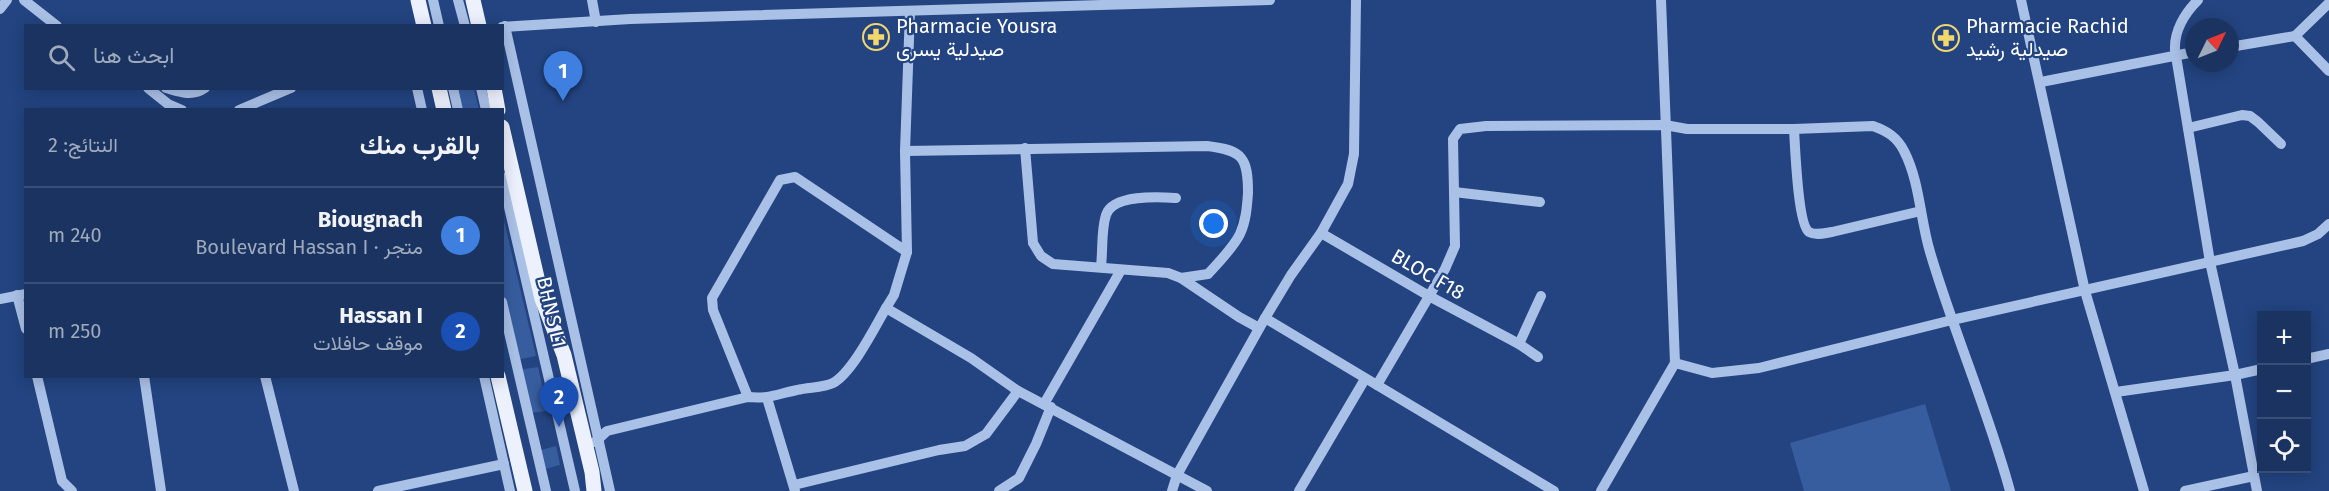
<!DOCTYPE html>
<html lang="ar">
<meta charset="utf-8">
<style>
:root{--surface:#1a3361;--page:#233b67;--text:#f1f3f6;--muted:#9faabd;--line:#384e76;--accent:#e797bd}
body{margin:0;font-family:"Fira Sans",Vazirmatn,sans-serif;background:var(--page);color:var(--text);direction:rtl}
.controls{position:absolute;right:18px;bottom:18px;display:grid;overflow:hidden;border-radius:0px;box-shadow:0 3px 15px #0003}
.controls button{width:54px;height:54px;display:grid;place-items:center;padding:0;border:0;border-bottom:2px solid var(--line);background:var(--surface);color:var(--text);font:30px sans-serif}
.compass{position:absolute;left:2185px;top:18px;width:54px;height:54px;border-radius:50%;background:var(--surface);box-shadow:0 3px 15px #0003;rotate:47deg}
.you{position:absolute;left:1214px;top:224px;width:21px;height:21px;margin:-15px;border:4px solid #fff;border-radius:50%;background:#1a73e8;box-shadow:0 0 0 9px #1a73e833}
.badge{display:grid;place-items:center;width:39px;height:39px;border-radius:50%;background:var(--accent);color:#fff;font-size:20px;font-weight:700}
.pin{position:absolute;translate:-50% -50px;filter:drop-shadow(0 2px 3px #0008)}
.pin::after{content:'';position:absolute;top:32px;width:21px;height:18px;background:inherit;clip-path:polygon(0 0,100% 0,50% 100%)}
.list{margin:0;padding:0;list-style:none}
h2{display:flex;justify-content:space-between;align-items:center;height:78px;margin:0;padding:0 24px;font-size:26px}
h2 small{font-size:20px;font-weight:400;color:var(--muted)}
.list li{display:grid;grid-template-columns:39px 1fr auto;gap:18px;align-items:center;box-sizing:border-box;height:96px;padding:0 24px;border-top:2px solid var(--line)}
.list b{display:block;font-size:22px;white-space:nowrap}
.list p{margin:0;font-size:20px;white-space:nowrap;color:var(--muted)}
.list em{font-size:20px;font-style:normal;color:var(--muted)}
.icon{flex:none;width:33px;height:33px;fill:none;stroke:currentColor;stroke-width:2;stroke-linecap:round;stroke-linejoin:round}
.map{position:relative;flex:none;width:2329px;height:491px;overflow:hidden;direction:ltr}
.search{position:absolute;background:var(--surface);box-shadow:0 3px 15px #0003;left:24px;top:24px;width:480px;height:66px;display:flex;align-items:center;gap:15px;box-sizing:border-box;padding:0 21px;border-radius:0px;color:var(--muted);font-size:22px}
.panel{position:absolute;background:var(--surface);box-shadow:0 3px 15px #0003;left:24px;top:108px;width:480px;height:270px;border-radius:0px;direction:rtl}
.map>svg:first-child{display:block}
</style>
<div class="map">
<svg width="2329" height="491" viewBox="0 0 2329 491">
<rect width="100%" height="100%" fill="#234481"/>
<g fill="#375d9f">
<polygon points="451,89 474,89 479,109 456,109"/>
<polygon points="502,212 536,356 516,360 503,302"/>
<polygon points="538,367 548,411 529,413 519,370"/>
<polygon points="1925,404 1951,491 1804,491 1790,443"/>
<polygon points="556,446 560,465 541,470 537,451"/>
</g>
<g fill="none" stroke-linecap="round" stroke-linejoin="round">
<g stroke="#aac1e7" stroke-width="10">
<polyline points="24,0 57,26"/>
<polyline points="433,0 439,26"/>
<polyline points="458,0 465,26"/>
<polyline points="592,0 596,22"/>
<polyline points="1661,0 1675,363"/>
<polyline points="2021,0 2085,291 2144,491"/>
<path d="M2198 0C2185 13 2174 31 2175 50L2210 262 2235 375 2257 491"/>
<polyline points="2329,3 2295,36 2329,71"/>
<polyline points="0,9 7,0"/>
<polyline points="910,11 905,151 907,252 894,295 886,308 971,358 1018,391 1207,491"/>
<polyline points="505,26 610,491"/>
<polyline points="502,27 630,19 1270,0"/>
<polyline points="2230,47 2295,36"/>
<polyline points="2041,82 2194,52"/>
<polyline points="148,88 168,104 182,110"/>
<path d="M166 88C180 92 192 97 205 88"/>
<polyline points="417,88 422,110"/>
<polyline points="453,88 458,110"/>
<polyline points="481,88 486,110"/>
<polyline points="239,110 291,88"/>
<polyline points="2188,128 2242,115 2250,116 2258,122 2281,144"/>
<path d="M1794 129C1795 146 1798 225 1809 232 1816 236 1825 233 1832 232L1921 211"/>
<polyline points="1025,148 1033,243 1041,256 1053,264 1168,273 1181,278 1239,317 1259,328"/>
<path d="M905 151 1207 146C1243 150 1248 158 1248 193 1247 207 1246 221 1240 234 1233 248 1219 262 1208 274L1181 278"/>
<polyline points="502,177 575,491"/>
<polyline points="1454,192 1540,202"/>
<polyline points="1321,233 1429,296 1519,344 1538,357"/>
<path d="M1101 266C1103 250 1101 230 1106 215 1113 194 1159 197 1176 198"/>
<polyline points="17,295 26,329"/>
<polyline points="0,299 26,294"/>
<polyline points="502,302 546,491"/>
<polyline points="1265,318 1554,491"/>
<polyline points="1519,344 1541,296"/>
<polyline points="2306,359 2329,354"/>
<polyline points="1675,363 1712,373 1759,368 1952,320 2303,241 2318,234 2329,224"/>
<polyline points="37,376 62,481 72,491"/>
<polyline points="144,376 161,491"/>
<polyline points="265,376 294,491"/>
<polyline points="484,376 510,491"/>
<path d="M1377 385 1445 269 1455 246 1453 139 1460 129 1486 126 1665 125 1687 129H1794L1873 126C1887 131 1897 137 1904 151 1920 182 1920 219 1930 252 1954 333 1988 410 2010 491"/>
<polyline points="2116,392 2235,375 2262,369"/>
<polyline points="748,397 713,310 712,298 780,180 795,177 907,252"/>
<polyline points="767,398 795,491"/>
<polyline points="1044,404 1121,270"/>
<path d="M595 442 607 431 748 397C770 399 777 394 797 390 809 387 823 388 833 383 852 373 875 327 886 308"/>
<polyline points="794,485 939,450 965,446 986,434 1018,391"/>
<polyline points="378,491 504,464"/>
<polyline points="999,491 1019,478 1036,444 1051,407"/>
<polyline points="1172,491 1177,475 1265,318 1291,275 1321,233 1348,184 1354,154 1356,0"/>
<polyline points="1299,491 1365,379"/>
<polyline points="1601,491 1675,363"/>
<polyline points="2185,491 2254,476"/>
</g>
<g stroke="#ecf1fd" stroke-width="15">
<polyline points="418,0 424,26"/>
<polyline points="473,0 479,26"/>
<polyline points="439,88 444,110"/>
<polyline points="494,88 498,110"/>
<polyline points="502,127 542,299 564,355 592,472 594,491"/>
<polyline points="498,376 525,491"/>
</g>
</g>
<defs>
<symbol id="pharmacy-ring" viewBox="-11 -11 22 22"><circle r="9.5" fill="#234481" stroke="#f2d76d" stroke-width="1.5"/><path d="M-2-6h4v4h4v4h-4v4h-4v-4h-4v-4h4Z" fill="#f2d76d"/></symbol>
</defs>
<g fill-rule="evenodd">
<use href="#pharmacy-ring" x="861" y="22" width="30" height="30"/>
<use href="#pharmacy-ring" x="1931" y="23" width="30" height="30"/>
</g>
<g text-anchor="middle" dominant-baseline="central" stroke-width="4.5" stroke-linejoin="round" paint-order="stroke">
<g font-size="20" fill="#fff" stroke="#234481" text-anchor="start">
<text x="896" y="26">Pharmacie Yousra<tspan x="896" dy="23">صيدلية يسرى</tspan></text>
<text x="1966" y="26">Pharmacie Rachid<tspan x="1966" dy="23">صيدلية رشيد</tspan></text>
</g>
<g font-size="20" fill="#fff" stroke="#234481">
<text transform="translate(1428 274) rotate(30)">BLOC F18</text>
<text transform="translate(552 312) rotate(77)">BHNS L1</text>
</g>
</g>
</svg>
<div class="controls">
<button>+</button>
<button>−</button>
<button><svg class="icon" aria-label="locate" viewBox="0 0 24 24"><circle cx="12" cy="12" r="6"/><path d="M12 2v4M12 18v4M2 12h4M18 12h4"/></svg></button>
</div>
<svg class="compass" viewBox="-18 -18 36 36"><path d="M0-13l5 13h-10z" fill="#e53935"/><path d="M0 13l5-13h-10z" fill="#9faabd"/></svg>
<div class="you"></div>
<div class="pin badge" style="left:563px;top:101px;background:#3f7fe0">1</div>
<div class="pin badge" style="left:559px;top:427px;background:#1a4fb4">2</div>
<div class="search"><svg class="icon" aria-label="search" viewBox="0 0 24 24"><circle cx="10" cy="10" r="6"/><path d="M15 15l6 6"/></svg>ابحث هنا</div>
<section class="panel">
<h2>بالقرب منك<small>النتائج: 2</small></h2>
<ul class="list">
<li><span class="badge" style="background:#3f7fe0">1</span><div><b>Biougnach</b><p>متجر · Boulevard Hassan I</p></div><em>240 m</em></li>
<li><span class="badge" style="background:#1a4fb4">2</span><div><b>Hassan I</b><p>موقف حافلات</p></div><em>250 m</em></li>
</ul>
</section>
</div>
